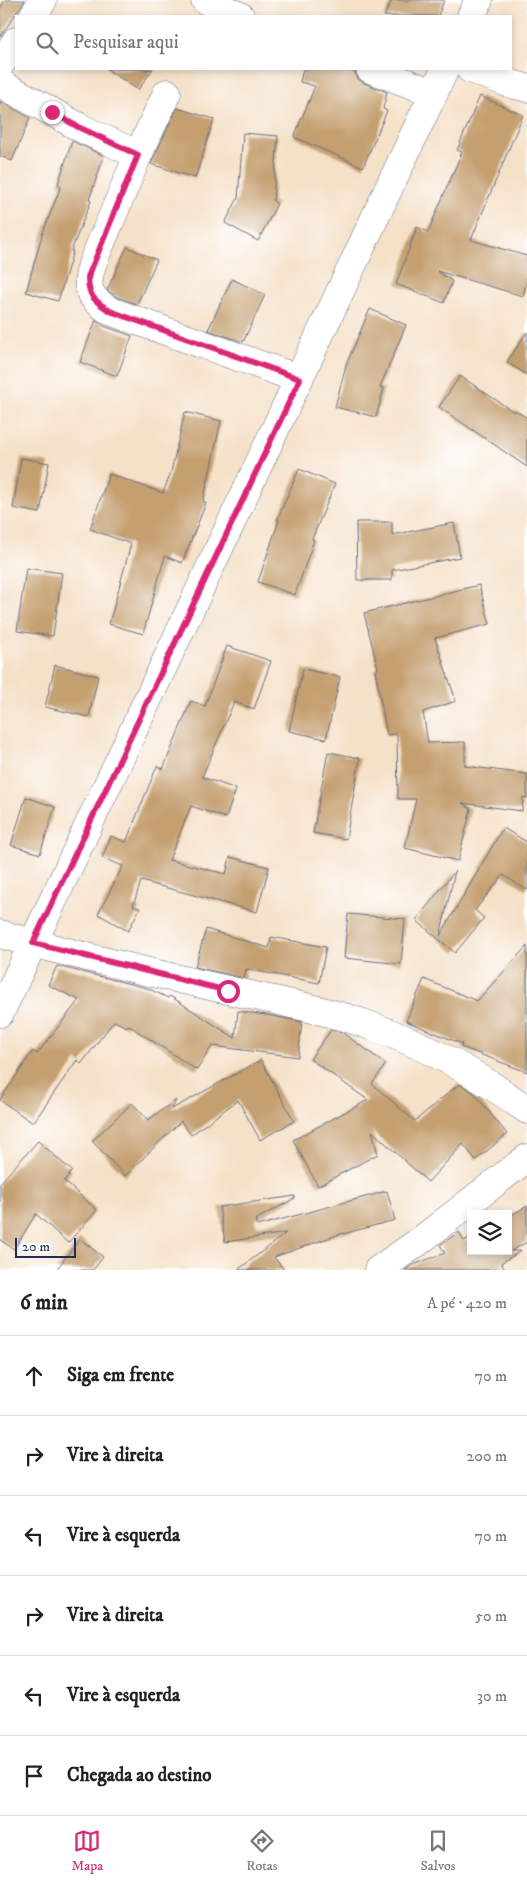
<!DOCTYPE html>
<html lang="pt">
<meta charset="utf-8">
<style>
:root{--surface:#fff;--page:#f2f2f2;--text:#222;--muted:#767676;--line:#e0e0e0;--accent:#db2777}
body{margin:0;font-family:"IM FELL DW Pica",serif;background:var(--page);color:var(--text)}
.controls{position:absolute;right:15px;bottom:15px;display:grid;overflow:hidden;border-radius:0px;box-shadow:0 2px 8px #0003}
.controls button{width:45px;height:45px;display:grid;place-items:center;padding:0;border:0;border-bottom:1px solid var(--line);background:var(--surface);color:var(--text);font:25px sans-serif}
.scale{position:absolute;left:15px;bottom:12px;width:61px;box-sizing:border-box;padding-left:5px;border:2px solid #1b2f5e;border-top:0;font-size:14px;line-height:18px;white-space:nowrap;color:#1b2f5e;-webkit-text-stroke:4px #fff;paint-order:stroke}
.stop{position:absolute;width:15px;height:15px;margin:-11px;border:4px solid #db2777;border-radius:50%;background:#fff}
.stop.end{background:#db2777;border-color:#fff;box-shadow:0 1px 5px #0008}
.list{margin:0;padding:0;list-style:none}
h2{display:flex;justify-content:space-between;align-items:center;height:65px;margin:0;padding:0 20px;font-size:21px}
h2 small{font-size:16px;font-weight:400;color:var(--muted)}
.list li{display:grid;grid-template-columns:32px 1fr auto;gap:15px;align-items:center;box-sizing:border-box;height:80px;padding:0 20px;border-top:1px solid var(--line)}
.list b{display:block;font-size:19px;white-space:nowrap}
.list em{font-size:16px;font-style:normal;color:var(--muted)}
.icon{flex:none;width:28px;height:28px;fill:none;stroke:currentColor;stroke-width:2;stroke-linecap:round;stroke-linejoin:round}
.map{position:relative;flex:none;width:527px;height:1270px;overflow:hidden}
.search{position:absolute;background:var(--surface);box-shadow:0 2px 8px #0003;left:15px;right:15px;top:15px;height:55px;display:flex;align-items:center;gap:12px;box-sizing:border-box;padding:0 18px;border-radius:0px;color:var(--muted);font-size:19px}
.sheet{height:545px;background:var(--surface)}
nav{display:flex;justify-content:space-around;align-items:center;box-sizing:border-box;height:70px;border-top:1px solid var(--line);background:var(--surface);font-size:14px;color:var(--muted)}
nav a{display:grid;justify-items:center;gap:2px}
nav .on{color:var(--accent)}
.map>svg:first-child{display:block}
</style>
<div class="map">
<svg width="527" height="1270" viewBox="0 0 527 1270">
<rect width="100%" height="100%" fill="#fff"/>
<filter id="ink" filterUnits="userSpaceOnUse"><feTurbulence type="fractalNoise" baseFrequency=".02" numOctaves="2"/><feDisplacementMap in="SourceGraphic" scale="10" xChannelSelector="R" yChannelSelector="G"/><feConvolveMatrix kernelMatrix="1 2 1 2 8 2 1 2 1" color-interpolation-filters="sRGB"/></filter>
<filter id="wash" filterUnits="userSpaceOnUse"><feTurbulence type="fractalNoise" baseFrequency=".0096" numOctaves="4" result="noise"/><feDisplacementMap in="SourceGraphic" scale="20" xChannelSelector="R" yChannelSelector="G"/><feGaussianBlur stdDeviation="1.12" result="paint"/><feColorMatrix in="noise" values="0 0 0 0 0 0 0 0 0 0 0 0 0 0 0 0 0 1.4 0 .05"/><feComposite in="paint" operator="in"/></filter>
<g filter="url(#wash)">
<rect width="100%" height="100%" fill="#f5e1c8"/>
<g id="blocks">
<g fill="#c49f70">
<polygon points="5,0 25,0 0,37 0,8"/>
<polygon points="392,0 444,0 438,16 384,16"/>
<polygon points="107,69 153,69 138,90"/>
<polygon points="303,69 341,69 355,72 358,79 364,83 387,92 383,109 387,111 363,167 294,137 315,86 300,82"/>
<polygon points="480,96 523,115 471,240 527,256 527,280 523,296 437,271 452,281 444,303 396,284 417,227 428,232 462,152 457,150"/>
<polygon points="0,101 30,118 12,161 0,156"/>
<polygon points="177,108 214,119 195,178 151,164"/>
<polygon points="243,133 278,136 273,201 277,204 258,241 225,223 238,198"/>
<polygon points="72,141 104,156 89,200 91,201 71,251 73,251 58,301 26,292 42,235 61,186 58,184"/>
<polygon points="127,247 157,260 137,304 117,297 107,290"/>
<polygon points="232,279 265,295 243,342 208,330"/>
<polygon points="370,309 406,325 380,387 384,388 376,417 335,407 346,365"/>
<polygon points="96,320 104,326 132,336 117,376 80,362"/>
<polygon points="527,332 527,375 507,362"/>
<polygon points="460,376 514,412 515,410 527,418 527,467 439,407"/>
<polygon points="185,412 221,421 203,502 206,503 182,563 165,556 143,634 109,624 131,544 90,529 109,474 163,493 171,472"/>
<polygon points="21,458 49,463 40,513 13,508"/>
<polygon points="299,469 335,484 312,539 314,540 295,595 258,582 279,520 277,520"/>
<polygon points="356,522 392,522 392,535 454,523 460,557 392,570 392,580 357,580"/>
<polygon points="26,568 62,573 53,636 17,631"/>
<polygon points="479,585 490,624 435,638 456,701 423,712 428,743 465,742 465,766 527,774 527,798 523,797 522,811 462,803 471,809 458,861 405,848 416,799 398,799 397,734 387,735 375,670 378,669 364,613"/>
<polygon points="227,646 271,661 254,709 234,702 202,777 236,789 226,818 191,806 169,860 226,874 230,857 269,867 257,912 141,881 133,906 140,908 128,931 98,914 123,866 102,858 111,836 126,842 157,766 163,769 191,701 205,706"/>
<polygon points="55,665 98,676 89,717 45,707"/>
<polygon points="303,669 340,677 326,739 289,731"/>
<polygon points="328,752 360,758 346,839 313,833"/>
<polygon points="26,797 55,807 40,854 11,845"/>
<polygon points="503,828 527,842 527,890 503,875 475,910 484,918 455,953 416,920 455,871 440,936"/>
<polygon points="348,914 405,919 401,964 344,958"/>
<polygon points="206,929 269,948 271,937 326,947 319,983 246,969 244,978 195,967"/>
<polygon points="527,946 527,1072 461,1047 462,1044 406,1021 424,979 477,1001"/>
<polygon points="57,966 147,988 168,998 170,996 235,1038 238,1011 273,1016 302,1022 298,1057 212,1046 197,1070 128,1025 127,1027 114,1021 81,1064 77,1060 33,1123 0,1100 33,1051 37,1054 79,1000 48,985"/>
<polygon points="331,1030 343,1033 386,1064 372,1084 415,1121 459,1084 473,1092 507,1134 476,1160 463,1144 428,1182 372,1131 378,1154 318,1186 293,1140 368,1100 310,1059"/>
<polygon points="261,1060 294,1121 260,1140 238,1100 191,1135 181,1121 125,1176 92,1141 132,1103 148,1120 176,1100 172,1109"/>
<polygon points="38,1141 72,1171 64,1181 97,1210 68,1243 36,1214 14,1249 0,1240 0,1183"/>
<polygon points="387,1191 395,1220 343,1234 343,1233 274,1257 284,1270 238,1270 286,1233 225,1242 219,1207 295,1196 295,1198 255,1220 257,1226"/>
<polygon points="527,1206 527,1242 511,1251 521,1251 501,1263 505,1270 405,1270 413,1265 445,1253 440,1245 459,1232 464,1241 471,1237 471,1251 508,1251 508,1217"/>
<polygon points="80,1239 103,1257 93,1270 56,1270"/>
</g>
</g>
</g>
<g filter="url(#ink)">
<use href="#blocks" fill-opacity="0" stroke="#676d83" stroke-width="1"/>
<g fill="none" stroke-linecap="round" stroke-linejoin="round">
<defs>
<g id="minor">
<polyline points="205,0 240,16"/>
<polyline points="33,16 43,0"/>
<polyline points="471,16 479,0"/>
<polyline points="0,65 16,41"/>
<polyline points="370,69 434,93"/>
<polyline points="470,69 511,84 527,88"/>
<polyline points="0,83 79,127 138,155"/>
<path d="M167 93 138 155 93 262C84 288 88 297 110 311L299 379"/>
<path d="M0 934C75 955 151 973 228 990 275 1001 325 1009 371 1026 426 1045 479 1075 527 1110"/>
<polyline points="0,1013 445,69"/>
<polyline points="378,1270 417,1243 527,1158"/>
</g>
</defs>
<use href="#minor" stroke="#676d83" stroke-width="29"/>
<use href="#minor" stroke="#fff" stroke-width="28"/>
</g>
</g>
<g fill="none" stroke-linecap="round" stroke-linejoin="round" filter="url(#ink)">
<path stroke="#db2777" stroke-width="6" d="M52 112 78 127 138 155 88 277C88 297 95 301 110 311L300 379 33 943 228 991"/>
</g>
</svg>
<div class="controls">
<button><svg class="icon" aria-label="layers" viewBox="0 0 24 24"><path d="M12 4l9 5-9 5-9-5zM3 14l9 5 9-5"/></svg></button>
</div>
<div class="scale">20 m</div>
<div class="stop" style="left:228px;top:991px"></div>
<div class="stop end" style="left:52px;top:112px"></div>
<div class="search"><svg class="icon" aria-label="search" viewBox="0 0 24 24"><circle cx="10" cy="10" r="6"/><path d="M15 15l6 6"/></svg>Pesquisar aqui</div>
</div>
<section class="sheet">
<h2>6 min<small>A pé · 420 m</small></h2>
<ul class="list">
<li><svg class="icon" aria-label="ahead" viewBox="0 0 24 24"><path d="M12 20V5M6 11l6-6 6 6"/></svg><div><b>Siga em frente</b></div><em>70 m</em></li>
<li><svg class="icon" aria-label="right" viewBox="0 0 24 24"><path d="M7 20v-9h11M14 6l5 5-5 5"/></svg><div><b>Vire à direita</b></div><em>200 m</em></li>
<li><svg class="icon" aria-label="left" viewBox="0 0 24 24"><path d="M17 20v-9H6M10 6l-5 5 5 5"/></svg><div><b>Vire à esquerda</b></div><em>70 m</em></li>
<li><svg class="icon" aria-label="right" viewBox="0 0 24 24"><path d="M7 20v-9h11M14 6l5 5-5 5"/></svg><div><b>Vire à direita</b></div><em>50 m</em></li>
<li><svg class="icon" aria-label="left" viewBox="0 0 24 24"><path d="M17 20v-9H6M10 6l-5 5 5 5"/></svg><div><b>Vire à esquerda</b></div><em>30 m</em></li>
<li><svg class="icon" aria-label="arrive" viewBox="0 0 24 24"><path d="M6 21V4h12l-3 4 3 4H6"/></svg><div><b>Chegada ao destino</b></div></li>
</ul>
</section>
<nav>
<a class="on"><svg class="icon" aria-label="map" viewBox="0 0 24 24"><path d="M3 6l6-2 6 2 6-2v14l-6 2-6-2-6 2zM9 4v14M15 6v14"/></svg>Mapa</a>
<a><svg class="icon" aria-label="directions" viewBox="0 0 24 24"><path d="M12 3l9 9-9 9-9-9zM9 14v-3h6M13 9l2 2-2 2"/></svg>Rotas</a>
<a><svg class="icon" aria-label="saved" viewBox="0 0 24 24"><path d="M7 4h10v16l-5-4-5 4z"/></svg>Salvos</a>
</nav>
